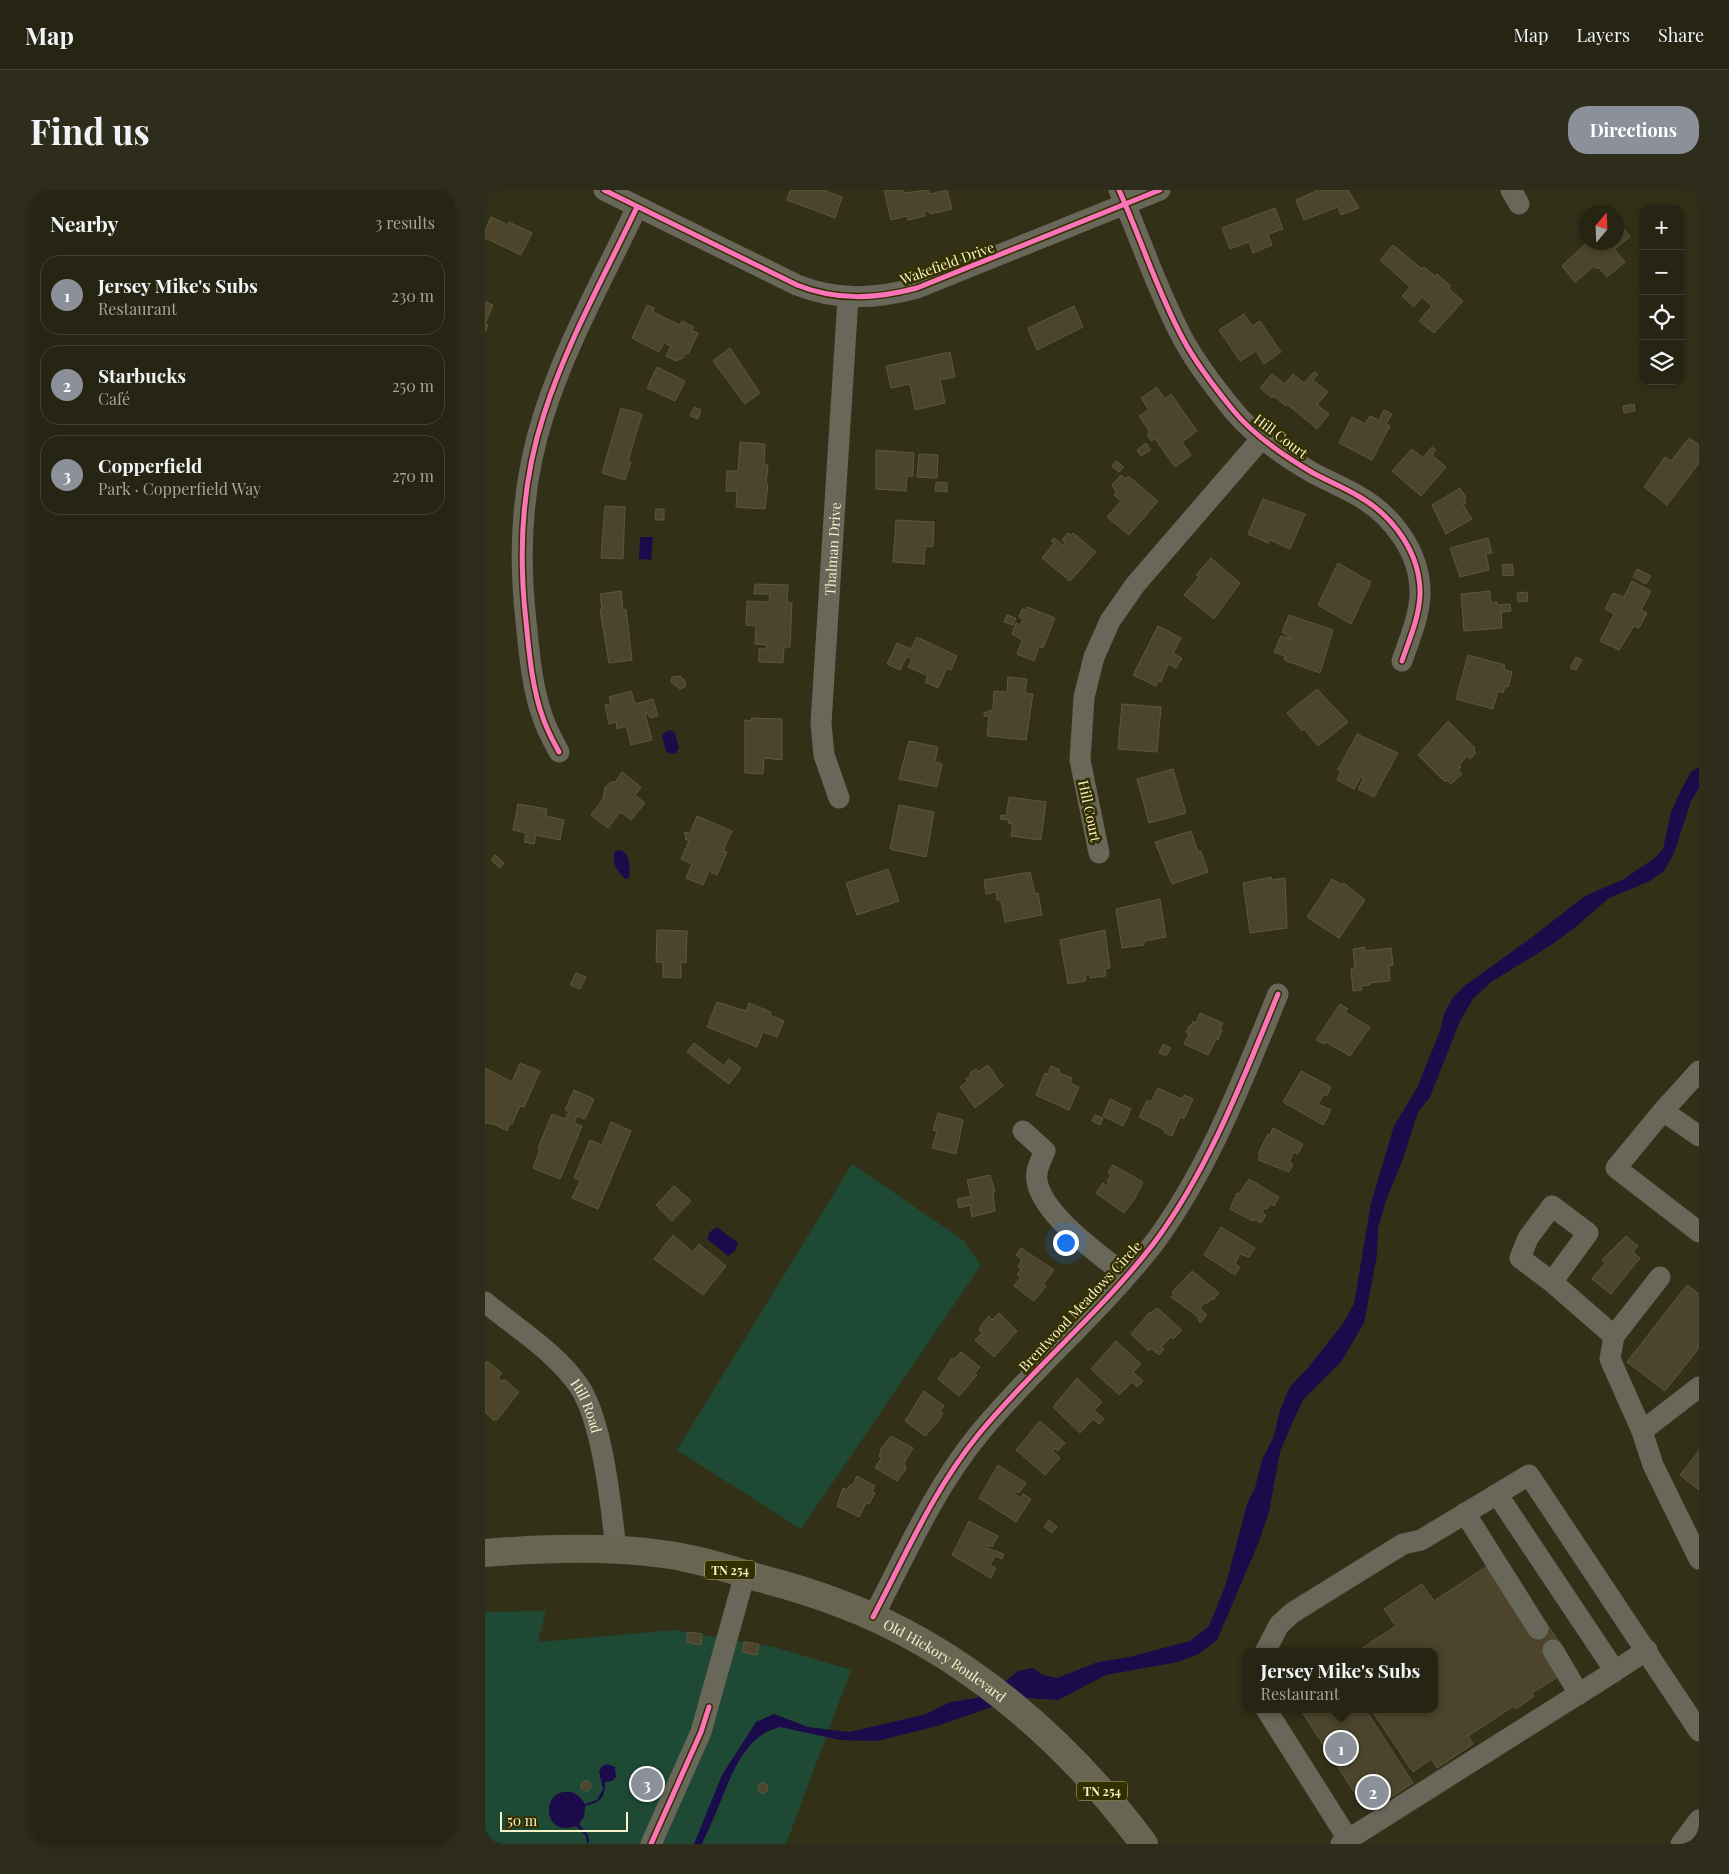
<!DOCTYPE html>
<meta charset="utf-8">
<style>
:root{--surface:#262412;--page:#2e2c1b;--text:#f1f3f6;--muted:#a4a49f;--line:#424132;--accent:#8c9099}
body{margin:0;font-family:"Playfair Display",serif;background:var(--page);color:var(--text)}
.controls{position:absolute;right:15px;top:15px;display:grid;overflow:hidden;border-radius:10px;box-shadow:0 2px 8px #0003}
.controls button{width:45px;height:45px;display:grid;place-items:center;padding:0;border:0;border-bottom:1px solid var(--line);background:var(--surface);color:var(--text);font:25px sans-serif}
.compass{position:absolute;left:1094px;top:15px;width:45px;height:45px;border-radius:50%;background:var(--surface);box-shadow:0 2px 8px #0003;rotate:19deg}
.scale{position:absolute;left:15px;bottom:12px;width:128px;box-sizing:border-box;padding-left:5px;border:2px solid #f5f1c9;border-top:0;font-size:14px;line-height:18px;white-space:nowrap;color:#f5f1c9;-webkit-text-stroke:4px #342f01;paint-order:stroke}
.you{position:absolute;left:580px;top:1052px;width:18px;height:18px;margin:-12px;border:4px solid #fff;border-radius:50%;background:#1a73e8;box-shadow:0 0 0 8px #1a73e833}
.badge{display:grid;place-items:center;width:32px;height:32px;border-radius:50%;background:var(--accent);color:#fff;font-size:16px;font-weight:700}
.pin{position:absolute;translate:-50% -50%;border:2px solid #fff;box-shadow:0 1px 5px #0006}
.popup{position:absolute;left:758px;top:1458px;width:195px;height:65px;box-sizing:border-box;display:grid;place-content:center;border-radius:10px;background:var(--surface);filter:drop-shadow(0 1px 4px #0005);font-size:16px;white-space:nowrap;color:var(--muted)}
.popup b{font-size:19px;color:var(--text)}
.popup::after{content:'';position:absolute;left:50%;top:100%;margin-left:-10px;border:10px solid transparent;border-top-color:var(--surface)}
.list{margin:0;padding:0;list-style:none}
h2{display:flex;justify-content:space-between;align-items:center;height:65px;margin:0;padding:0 20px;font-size:21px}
h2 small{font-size:16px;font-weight:400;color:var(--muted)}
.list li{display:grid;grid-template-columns:32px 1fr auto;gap:15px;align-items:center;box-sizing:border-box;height:80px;margin:0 10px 10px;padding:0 10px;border:1px solid var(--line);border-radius:20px}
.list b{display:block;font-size:19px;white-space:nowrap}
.list p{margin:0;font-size:16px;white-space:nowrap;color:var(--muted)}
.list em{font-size:16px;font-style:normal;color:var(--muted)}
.icon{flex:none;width:28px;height:28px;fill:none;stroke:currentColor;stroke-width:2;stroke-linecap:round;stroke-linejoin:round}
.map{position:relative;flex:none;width:1214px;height:1654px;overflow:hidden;border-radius:20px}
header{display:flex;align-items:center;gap:30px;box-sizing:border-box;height:70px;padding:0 25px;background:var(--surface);border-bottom:1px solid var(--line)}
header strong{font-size:24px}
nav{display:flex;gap:28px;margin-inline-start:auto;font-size:18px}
.intro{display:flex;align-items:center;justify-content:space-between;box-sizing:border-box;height:120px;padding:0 30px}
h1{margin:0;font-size:35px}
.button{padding:12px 22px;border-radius:20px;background:var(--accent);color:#fff;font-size:18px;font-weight:700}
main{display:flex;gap:30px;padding:0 30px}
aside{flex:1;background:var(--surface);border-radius:20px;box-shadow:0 2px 8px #0003}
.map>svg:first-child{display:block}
</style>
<header>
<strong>Map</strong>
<nav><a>Map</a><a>Layers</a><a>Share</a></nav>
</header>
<div class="intro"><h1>Find us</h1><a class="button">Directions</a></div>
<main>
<aside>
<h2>Nearby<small>3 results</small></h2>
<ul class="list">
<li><span class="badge">1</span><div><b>Jersey Mike's Subs</b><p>Restaurant</p></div><em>230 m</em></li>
<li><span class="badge">2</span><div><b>Starbucks</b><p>Café</p></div><em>250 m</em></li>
<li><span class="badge">3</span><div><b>Copperfield</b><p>Park · Copperfield Way</p></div><em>270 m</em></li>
</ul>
</aside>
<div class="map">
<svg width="1214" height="1654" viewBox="0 0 1214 1654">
<rect width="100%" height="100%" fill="#333018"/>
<g fill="#1e4a35">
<polygon points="367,974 478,1050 496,1075 316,1339 192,1260"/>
<polygon points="61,1421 53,1452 190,1440 289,1457 366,1480 301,1654 0,1654 0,1422"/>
</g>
<g fill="#1c0b4b">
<polygon points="155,347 168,347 166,370 154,369"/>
<polygon points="185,540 190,543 194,558 191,563 186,564 181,561 177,546 180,542"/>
<path d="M1214 577V598L1206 611 1189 663 1179 681 1165 691 1124 708 1093 735 1068 754 1006 792 988 809 975 831 945 907 933 922 919 966 901 1011 893 1038 892 1065 879 1133 856 1172 818 1210 805 1238 795 1262 784 1322 773 1354 732 1450 714 1464 693 1472 621 1485 573 1510 544 1508 527 1510 452 1536 392 1551 355 1550 295 1537C256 1546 244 1593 230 1625 226 1635 221 1644 217 1654H209L237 1585 271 1532 289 1524 323 1537 364 1542 438 1525 466 1512 491 1508 516 1495 533 1481 548 1478 558 1485 572 1488 613 1472 644 1467 705 1451 724 1436 741 1394 762 1314 770 1298 777 1270 789 1246 795 1220 805 1197 822 1179 857 1135 869 1114 886 1013 909 936 932 898 955 841 959 824 967 809 979 796 1046 748 1100 706 1139 689 1171 667 1178 659 1186 622 1196 600 1206 582Z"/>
<path d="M135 660C146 664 145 679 144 688L140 689C134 683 125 672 130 661Z"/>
<polygon points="232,1037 253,1053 250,1061 243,1066 222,1049 225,1042"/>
<path d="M122 1574 130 1577 131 1587 127 1591 120 1592C121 1607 115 1613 100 1616L99 1627 94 1634 103 1645 104 1652 102 1654 101 1646 91 1636C57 1649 55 1597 85 1602 92 1603 96 1608 100 1614L112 1610 118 1599 114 1582 117 1576Z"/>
</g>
<g fill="#4c452c" stroke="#5f563d">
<polygon points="305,0 338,0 357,7 350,28 302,10"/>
<polygon points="399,0 418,0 419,3 443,0 444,4 462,0 467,19 445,24 444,21 439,22 440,26 423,30 422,26 406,30"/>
<polygon points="863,0 874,18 856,25 853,17 819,30 811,10 833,0"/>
<polygon points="790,18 798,39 783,44 787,55 768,63 764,52 745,59 737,38"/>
<polygon points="6,27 23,35 24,32 47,43 36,65 0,48 0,41"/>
<polygon points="1132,30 1145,47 1129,59 1140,72 1122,87 1113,77 1111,79 1109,76 1090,92 1077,76 1102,52 1132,52"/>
<polygon points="908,55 937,79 939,77 950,86 952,84 966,96 964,99 978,111 949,143 934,131 947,116 937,107 929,117 917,106 925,97 895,70"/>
<polygon points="0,112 8,115 0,134 3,135 0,142"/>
<polygon points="162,115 169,118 168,122 195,135 197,131 209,137 207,141 213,143 203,164 201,163 198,168 191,171 181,166 186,156 179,153 174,162 147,148"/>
<polygon points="589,116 598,137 552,160 543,138"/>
<polygon points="759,124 767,136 775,131 796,162 779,174 771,161 755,171 734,140"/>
<polygon points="245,158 275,203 260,214 228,171"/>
<polygon points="465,162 470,187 455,190 460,213 430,220 425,194 406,198 401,176"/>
<polygon points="172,177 200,191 190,211 162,198"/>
<polygon points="829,182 833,184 828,190 843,202 832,215 844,224 832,239 802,214 801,216 789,206 787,208 775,198 787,184 800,194 808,184 819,193"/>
<polygon points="672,197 680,209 686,204 712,241 697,252 706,265 690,277 670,249 666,251 662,245 665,242 654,226 664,220 656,208"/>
<polygon points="1149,214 1150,221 1139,223 1138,216"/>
<polygon points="209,217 216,220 213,229 205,226"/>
<polygon points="136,218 157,224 143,271 146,272 140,290 117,283"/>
<polygon points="899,220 907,224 901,234 905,236 887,270 854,253 867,227 880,234 885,226 894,230"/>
<polygon points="1204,248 1214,255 1214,273 1182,315 1159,297 1180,267 1186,271"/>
<polygon points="255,252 280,254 279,275 283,275 281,294 283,294 280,319 251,317 252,301 241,301 242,281 253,281"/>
<polygon points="661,253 666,260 656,266 652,260"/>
<polygon points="947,257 951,260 947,265 961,277 936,306 907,281 927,259 938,268"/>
<polygon points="391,260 429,263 428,286 422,286 421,301 391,299"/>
<polygon points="434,264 453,265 452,288 432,287"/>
<polygon points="631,271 639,277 634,282 627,276"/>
<polygon points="636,285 641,289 643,286 673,311 644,345 622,327 636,311 629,305 631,302 627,295"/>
<polygon points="451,292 462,293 462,302 450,301"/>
<polygon points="975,298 981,308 979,310 981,313 978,315 987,329 961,344 947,315"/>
<polygon points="778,309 820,324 805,359 785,350 783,353 763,344"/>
<polygon points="120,316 140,317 138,369 116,368"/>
<polygon points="171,319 179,319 179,330 170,330"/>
<polygon points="411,330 449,332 448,357 440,356 439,374 408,372"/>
<polygon points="583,343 586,345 588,343 611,362 585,391 557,368 569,353 566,351 569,348 578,355 580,353 577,350"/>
<polygon points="1003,348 1007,363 1001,364 1004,380 975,387 965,358"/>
<polygon points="726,368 755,393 729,429 699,405 714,387 711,385"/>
<polygon points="853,373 886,392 866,434 833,415"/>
<polygon points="1027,374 1029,385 1018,386 1017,375"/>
<polygon points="1152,379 1166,386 1161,394 1148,387"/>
<polygon points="1147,391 1166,401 1156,420 1162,423 1154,438 1149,436 1134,460 1115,451 1129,424 1120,419 1128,403 1139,407"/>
<polygon points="270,394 303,395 302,413 307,413 305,457 299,457 298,473 274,472 274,459 281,459 282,455 270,454 271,436 261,435 262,411 284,412 285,404 269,404"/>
<polygon points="136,401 138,420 141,419 147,470 124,473 115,420 117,419 115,404"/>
<polygon points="1005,401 1006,413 1012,412 1012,415 1025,414 1026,421 1016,422 1017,438 979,441 976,404"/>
<polygon points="1042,402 1043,411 1033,412 1032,403"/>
<polygon points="542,417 570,428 558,458 554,457 549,471 532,464 537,450 527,444 531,433 535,435 538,429 534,427 537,419 541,420"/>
<polygon points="522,425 531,428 528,435 519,432"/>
<polygon points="804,425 848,440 835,483 799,470 800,466 789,462 796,446 807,449 797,442"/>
<polygon points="673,436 696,448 688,464 697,468 691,478 683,474 676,492 674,491 671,496 648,485"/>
<polygon points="432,447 472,466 466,480 462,478 453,498 440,492 443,486 423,477 427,469 422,466 415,480 402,474 412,453 426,459"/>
<polygon points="983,465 1020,475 1019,479 1027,482 1023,497 1020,496 1018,503 1013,501 1008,519 971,509"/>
<polygon points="1091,467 1097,470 1091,480 1085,478"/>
<polygon points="195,486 201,492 200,497 195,499 186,492 187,487"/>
<polygon points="523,487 542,489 540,503 548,504 541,550 502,546 504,526 499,526 499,523 508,520 509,501 522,502"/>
<polygon points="832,499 863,532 833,556 819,539 817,541 802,523"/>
<polygon points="146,501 150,514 168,509 173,526 165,528 163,523 160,524 167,550 146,555 141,536 132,539 131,532 124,534 120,515 126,514 124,507"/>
<polygon points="637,514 676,517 672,562 633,559"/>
<polygon points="267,528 297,529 297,570 279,568 278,584 260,583 260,530 266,531"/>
<polygon points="963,531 990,558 989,560 991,563 985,569 982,566 974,575 976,577 973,580 977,584 966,594 962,590 960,592 933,565"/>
<polygon points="872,544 913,563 889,607 873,599 879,588 876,587 869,599 852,590 856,581 853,580"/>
<polygon points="424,551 453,557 450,572 457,574 452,597 414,589"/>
<polygon points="688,579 701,623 664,633 652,589"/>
<polygon points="137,582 156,597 150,605 160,613 146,630 135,622 123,638 106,625 118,609 120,597 126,592 130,592"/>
<polygon points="524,607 561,612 556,650 526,646 528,634 523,633 524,630 515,629 516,625 521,626"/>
<polygon points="33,614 62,619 61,626 79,630 75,650 51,645 49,654 39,652 41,643 28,640"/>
<polygon points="414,615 449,622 441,667 405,659"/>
<polygon points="212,626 247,641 238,661 242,662 232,685 224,681 218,695 201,688 207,674 196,669 204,651 200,649 201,646 199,644 200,642 205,643"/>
<polygon points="706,641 713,662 716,661 723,682 687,694 670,652"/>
<polygon points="10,665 19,673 15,678 6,670"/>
<polygon points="403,679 414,711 372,725 361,693"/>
<polygon points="545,682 550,704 553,703 557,725 520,732 516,710 512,710 511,702 501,704 499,690"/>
<polygon points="786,687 787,690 800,688 802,738 765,743 758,693"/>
<polygon points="847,689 857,695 859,693 880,710 854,748 822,727"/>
<polygon points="675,709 681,747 659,751 659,755 637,758 631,719"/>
<polygon points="172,740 202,741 201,773 196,772 196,788 178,787 178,772 171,772"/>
<polygon points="620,740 625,778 620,779 621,786 605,788 605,784 600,785 601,791 583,794 575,750"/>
<polygon points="880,757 880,761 906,758 908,775 904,776 905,791 885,793 885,795 876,796 877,800 868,801 866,779 870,778 868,759"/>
<polygon points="91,783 101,787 95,799 85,795"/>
<polygon points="232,812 261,821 264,813 286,822 285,825 299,831 292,847 278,842 272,857 222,837"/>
<polygon points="855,814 863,819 860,822 885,837 865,866 841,852 839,854 831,850"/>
<polygon points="715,823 738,833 735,839 737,840 733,850 731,849 723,865 699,854 704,844 701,842 704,836 706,836 708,831 711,833"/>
<polygon points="209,853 239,876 244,869 256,878 244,894 202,862"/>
<polygon points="678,854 686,858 681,866 674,863"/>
<polygon points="35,873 55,881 39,917 35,916 27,934 25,933 22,941 9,934 0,933 0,878 27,892"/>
<polygon points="503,875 518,896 490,918 475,897 483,891 481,889 486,885 485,883 491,879 493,882"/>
<polygon points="566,876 575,880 574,883 587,888 585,893 594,897 584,920 551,905 560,883 563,884"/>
<polygon points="816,881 846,897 842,906 839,904 833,914 846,920 838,935 798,912"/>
<polygon points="673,898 697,909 699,905 708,909 699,929 695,927 687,946 679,942 680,940 654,927 662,910 666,912"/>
<polygon points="89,900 109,909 100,929 92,926 89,933 97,936 75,989 48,978 55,959 53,958 67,924 80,929 84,922 80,920"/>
<polygon points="625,909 646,919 638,936 618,926"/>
<polygon points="453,923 478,930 471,964 447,958 452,941 448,940"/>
<polygon points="610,925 618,928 615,935 607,931"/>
<polygon points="126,932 146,941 113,1019 87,1008 95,991 89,988 105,950 117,955"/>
<polygon points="788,938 818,954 813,964 809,962 804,972 808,974 804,982 773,970 775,965 773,964 783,944 785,945"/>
<polygon points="628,975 658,992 650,1008 639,1023 611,1003 618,993 622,996 624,992 622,991 626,985 623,983"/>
<polygon points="505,985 510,1002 508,1003 510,1021 487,1027 485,1015 474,1018 472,1009 486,1006 482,990"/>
<polygon points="764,989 794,1007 789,1016 785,1014 782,1019 780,1018 777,1023 781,1025 776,1033 769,1029 768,1031 745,1019 752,1003 754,1004"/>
<polygon points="189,996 206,1011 187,1031 171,1015"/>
<polygon points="736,1037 770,1058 764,1067 755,1064 750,1074 755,1077 750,1085 719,1065"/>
<polygon points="188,1045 208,1062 214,1054 241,1076 218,1105 169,1069"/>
<polygon points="1141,1046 1153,1056 1148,1062 1155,1068 1126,1104 1107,1089 1120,1073 1117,1070"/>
<polygon points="536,1058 569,1080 558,1094 561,1096 549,1111 529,1096 536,1087 532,1085 536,1079 533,1076 537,1070 531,1065"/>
<polygon points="707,1081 734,1103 728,1110 727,1108 722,1114 720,1112 715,1119 722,1125 715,1133 712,1126 686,1107 689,1104 687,1102"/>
<polygon points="1202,1095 1214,1104 1214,1158 1180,1201 1142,1172"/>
<polygon points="672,1118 697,1140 688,1149 686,1147 676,1157 679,1159 674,1165 666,1158 664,1161 646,1144 665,1122 666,1123"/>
<polygon points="514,1123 532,1141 509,1167 490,1150 497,1143 494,1140 498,1133 504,1126 507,1130"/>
<polygon points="631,1151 656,1174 648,1182 658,1191 652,1197 647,1192 634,1205 606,1179"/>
<polygon points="476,1162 495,1177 490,1183 492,1185 474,1206 453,1189 467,1168 469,1169"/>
<polygon points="2,1171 17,1183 13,1188 18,1192 19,1189 34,1202 12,1230 8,1230 0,1222 0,1174"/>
<polygon points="592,1188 617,1212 609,1220 619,1229 614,1234 608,1229 595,1243 568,1217"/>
<polygon points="439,1201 459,1216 455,1221 458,1223 452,1233 440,1246 420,1231"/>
<polygon points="555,1231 580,1253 573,1261 570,1258 568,1261 575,1268 560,1285 531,1260"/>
<polygon points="406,1246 428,1258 419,1273 421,1279 412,1291 390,1278 396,1268 394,1266 396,1261 395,1260"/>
<polygon points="1214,1261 1214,1300 1195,1285"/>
<polygon points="513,1275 541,1293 534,1303 531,1301 529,1303 536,1308 538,1304 546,1309 531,1332 494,1308"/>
<polygon points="372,1286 390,1296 387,1302 390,1303 384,1314 381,1313 374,1327 352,1316 358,1298 362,1300 365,1295 367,1296"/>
<polygon points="564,1330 572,1337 567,1343 559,1337"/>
<polygon points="484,1331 513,1346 507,1357 504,1355 502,1358 519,1364 517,1369 510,1366 505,1375 511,1378 506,1388 467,1365"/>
<polygon points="1001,1377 1045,1444 1061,1433 1076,1455 1059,1466 1073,1487 1047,1503 1049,1506 1031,1519 1029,1516 983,1546 988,1554 952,1578 946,1569 928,1582 886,1519 950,1519 950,1462 871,1462 911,1436 899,1419 937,1394 949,1411"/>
<polygon points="203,1442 217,1444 216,1455 201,1452"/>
<polygon points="259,1452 274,1454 272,1465 257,1462"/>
<polygon points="815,1519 880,1519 928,1593 894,1615 875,1611"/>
<circle cx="101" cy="1596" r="5"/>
<circle cx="278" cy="1598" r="5"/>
</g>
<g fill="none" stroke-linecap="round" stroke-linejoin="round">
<g stroke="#696759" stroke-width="21">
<path d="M119 0 312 95C352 111 391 109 432 98L675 0"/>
<path d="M634 0C656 49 672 101 698 149 712 175 730 198 748 220 769 246 799 266 828 283 843 291 860 298 875 307 909 327 936 364 935 405 934 428 924 450 917 471"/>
<polyline points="1026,0 1034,14"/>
<path d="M74 562C68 551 62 540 58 528 47 498 44 462 41 431 33 361 37 291 59 224 82 152 120 85 152 17"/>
<path id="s1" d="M354 608 339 565 336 533 363 108"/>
<polyline points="614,663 595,570 599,507 609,467 625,431 650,395 777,248"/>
<polyline points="1214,881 1178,921 1214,946"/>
<polyline points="1178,921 1131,978 1214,1042"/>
<path d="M538 941 560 961C556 970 550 980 552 991 558 1026 615 1064 641 1086"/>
<polyline points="1175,1087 1129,1146 1125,1169 1157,1241 1168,1275 1214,1369"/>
<polyline points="1067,1092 1103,1043 1067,1016 1043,1048 1035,1068 1067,1092 1129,1146"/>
<path id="s2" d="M0 1112C31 1138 71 1162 94 1196 118 1232 126 1316 131 1360"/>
<polyline points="1157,1241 1214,1197"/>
<polyline points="1012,1304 1130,1481 1162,1460"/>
<polyline points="980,1323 1053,1439"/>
<path d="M388 1427C420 1366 449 1299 493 1245 548 1178 616 1122 669 1053 724 979 758 889 793 804"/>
<polyline points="1068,1460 1094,1504"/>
<polyline points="780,1462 794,1435 807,1423 918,1354 936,1350 1044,1285 1214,1541"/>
<polyline points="781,1519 863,1649"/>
<polyline points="166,1654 216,1542 260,1384"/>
<polyline points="856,1654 1130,1481"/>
<polyline points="1196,1654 1214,1630"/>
</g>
<path stroke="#686652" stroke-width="28" id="s3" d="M0 1363C59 1358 119 1356 178 1364 210 1368 243 1379 274 1388 301 1395 328 1403 354 1413 477 1459 581 1549 659 1654"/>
<defs>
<g id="cycleway">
<path d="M119 0 312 95C352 111 391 109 432 98L675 0"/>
<path d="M634 0C656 49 672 101 698 149 712 175 730 198 748 220 769 246 799 266 828 283 843 291 860 298 875 307 909 327 936 364 935 405 934 428 924 450 917 471"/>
<path d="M74 562C68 551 62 540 58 528 47 498 44 462 41 431 33 361 37 291 59 224 82 152 120 85 152 17"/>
<path d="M388 1427C420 1366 449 1299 493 1245 548 1178 616 1122 669 1053 724 979 758 889 793 804"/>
<polyline points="166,1654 216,1542 224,1517"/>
</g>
</defs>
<use href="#cycleway" stroke="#342f01" stroke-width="8"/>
<use href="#cycleway" stroke="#fb73b8" stroke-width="5"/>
</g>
<g text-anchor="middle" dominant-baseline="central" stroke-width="5" stroke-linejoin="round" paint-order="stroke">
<g fill="#342f01" stroke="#bbb78d" stroke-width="1">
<rect x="220" y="1370.5" width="50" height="19" rx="4"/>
<rect x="592" y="1591.5" width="50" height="19" rx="4"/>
</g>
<g font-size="12" font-weight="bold" fill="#f5f1c9">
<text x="245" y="1380">TN 254</text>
<text x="617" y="1601">TN 254</text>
</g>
<g font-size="14" fill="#f5f1c9" stroke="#342f01">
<text transform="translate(462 73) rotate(-20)">Wakefield Drive</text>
<text transform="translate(796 246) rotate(37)">Hill Court</text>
<text stroke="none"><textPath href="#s1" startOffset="252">Thalman Drive</textPath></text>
<text transform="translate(605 621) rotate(78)">Hill Court</text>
<text transform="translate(595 1116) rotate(-47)">Brentwood Meadows Circle</text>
<text stroke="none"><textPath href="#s2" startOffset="148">Hill Road</textPath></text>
<text stroke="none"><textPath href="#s3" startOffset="482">Old Hickory Boulevard</textPath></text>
</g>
</g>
</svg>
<div class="controls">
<button>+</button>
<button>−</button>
<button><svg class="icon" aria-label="locate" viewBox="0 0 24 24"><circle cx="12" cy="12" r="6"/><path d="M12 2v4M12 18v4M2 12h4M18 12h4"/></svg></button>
<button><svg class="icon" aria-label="layers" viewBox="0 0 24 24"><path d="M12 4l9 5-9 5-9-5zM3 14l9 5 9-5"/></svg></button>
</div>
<svg class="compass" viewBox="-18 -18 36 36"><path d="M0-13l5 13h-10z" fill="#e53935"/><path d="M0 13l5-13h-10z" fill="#a4a49f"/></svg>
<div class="scale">50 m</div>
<div class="you"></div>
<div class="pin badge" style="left:856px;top:1558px">1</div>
<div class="popup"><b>Jersey Mike's Subs</b>Restaurant</div>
<div class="pin badge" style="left:888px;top:1602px">2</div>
<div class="pin badge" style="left:162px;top:1594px">3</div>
</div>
</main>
